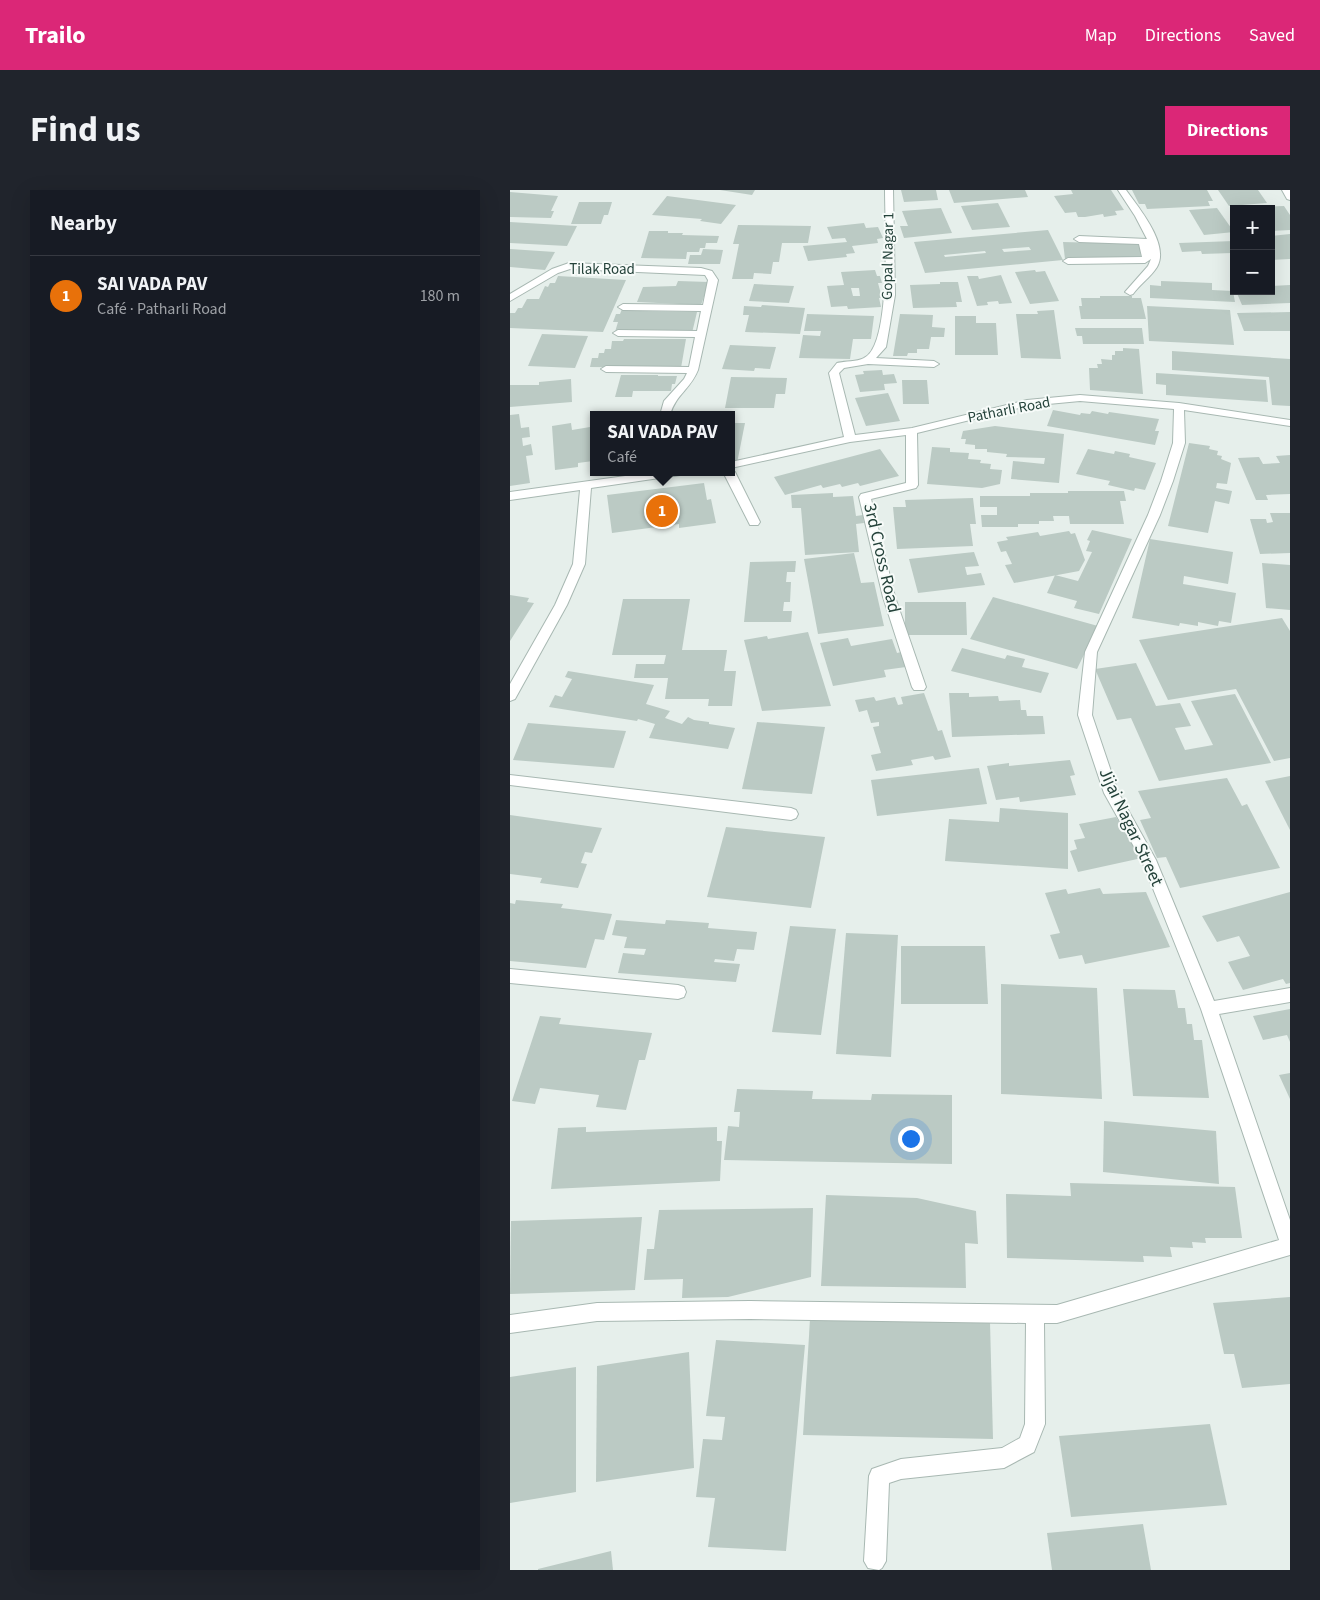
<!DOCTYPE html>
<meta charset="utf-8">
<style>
:root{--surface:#171b24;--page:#20242c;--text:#f1f3f6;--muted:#9ea1a6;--line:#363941;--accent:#db2777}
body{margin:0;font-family:"Source Sans 3",sans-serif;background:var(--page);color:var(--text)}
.controls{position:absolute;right:15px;top:15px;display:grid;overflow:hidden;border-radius:0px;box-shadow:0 5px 20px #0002}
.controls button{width:45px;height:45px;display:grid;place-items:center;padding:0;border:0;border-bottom:1px solid var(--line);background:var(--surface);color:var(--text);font:25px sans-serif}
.you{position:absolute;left:400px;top:948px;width:18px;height:18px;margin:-12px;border:4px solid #fff;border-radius:50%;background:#1a73e8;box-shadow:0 0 0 8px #1a73e833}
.badge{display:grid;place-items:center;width:32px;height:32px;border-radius:50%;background:var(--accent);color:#fff;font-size:16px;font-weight:700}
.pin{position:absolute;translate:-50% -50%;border:2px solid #fff;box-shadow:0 1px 5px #0006}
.popup{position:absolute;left:80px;top:221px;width:145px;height:65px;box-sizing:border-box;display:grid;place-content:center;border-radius:0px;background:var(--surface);filter:drop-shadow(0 1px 4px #0005);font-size:16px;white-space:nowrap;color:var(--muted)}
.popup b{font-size:19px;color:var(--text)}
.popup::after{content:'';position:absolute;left:50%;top:100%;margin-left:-10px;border:10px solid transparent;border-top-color:var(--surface)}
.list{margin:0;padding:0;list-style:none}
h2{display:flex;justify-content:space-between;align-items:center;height:65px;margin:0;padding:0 20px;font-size:21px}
h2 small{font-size:16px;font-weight:400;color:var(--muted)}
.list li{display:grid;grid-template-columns:32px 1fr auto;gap:15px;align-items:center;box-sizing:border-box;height:80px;padding:0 20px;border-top:1px solid var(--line)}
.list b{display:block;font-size:19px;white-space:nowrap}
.list p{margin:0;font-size:16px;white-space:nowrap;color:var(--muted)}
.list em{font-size:16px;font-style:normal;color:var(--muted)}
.map{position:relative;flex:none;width:780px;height:1380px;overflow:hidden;border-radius:0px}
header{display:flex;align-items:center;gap:30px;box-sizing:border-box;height:70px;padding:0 25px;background:var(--accent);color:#fff}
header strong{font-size:24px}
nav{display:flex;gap:28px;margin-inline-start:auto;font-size:18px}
.intro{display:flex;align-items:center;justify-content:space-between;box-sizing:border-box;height:120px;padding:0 30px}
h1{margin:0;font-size:35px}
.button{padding:12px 22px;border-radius:0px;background:var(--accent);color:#fff;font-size:18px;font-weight:700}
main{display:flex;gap:30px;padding:0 30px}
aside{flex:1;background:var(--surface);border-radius:0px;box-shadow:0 5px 20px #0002}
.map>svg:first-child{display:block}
</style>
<header>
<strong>Trailo</strong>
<nav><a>Map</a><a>Directions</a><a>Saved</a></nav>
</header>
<div class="intro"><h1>Find us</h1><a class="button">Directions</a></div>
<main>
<aside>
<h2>Nearby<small></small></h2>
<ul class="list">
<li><span class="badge" style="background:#e8710a">1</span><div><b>SAI VADA PAV</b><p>Café · Patharli Road</p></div><em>180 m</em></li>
</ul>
</aside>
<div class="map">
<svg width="780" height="1380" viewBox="0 0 780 1380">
<rect width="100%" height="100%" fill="#e6efeb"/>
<g fill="#bbcac4" fill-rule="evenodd">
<polygon points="210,0 245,0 242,5"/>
<polygon points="391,0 426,0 428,10 394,12"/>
<polygon points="439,0 515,0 518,7 444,13"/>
<polygon points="561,0 601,0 614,20 605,21 607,25 594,27 593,24 575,27 568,27 566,22 555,23 544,6 563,4"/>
<polygon points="622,0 697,0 703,11 698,11 700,16 637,19 635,14 629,14"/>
<polygon points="708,0 748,0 757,13 719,16"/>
<polygon points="0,2 48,6 41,21 44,21 41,28 0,27"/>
<polygon points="157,6 226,15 211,34 190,31 192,29 142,25"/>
<polygon points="69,12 102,12 98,25 94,25 91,34 61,34"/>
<polygon points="488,13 500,37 462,40 451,16"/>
<polygon points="774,16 780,25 780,40 761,41 761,19 751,17"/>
<polygon points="431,18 442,43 394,48 390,36 398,36 392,21"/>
<polygon points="707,18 724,42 694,45 679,20"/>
<polygon points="0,32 67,36 57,56 0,53"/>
<polygon points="354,33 356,38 368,37 373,48 367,49 368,53 342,56 345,63 336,64 337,67 298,71 293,56 337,52 335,48 322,49 317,37"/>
<polygon points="228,35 301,36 298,53 272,53 269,72 263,72 261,84 244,83 243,89 222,89 229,54 223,54"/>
<path d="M538 40 553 70 415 83 404 52ZM519 57 521 60 494 62 492 59ZM475 61 476 63 435 67 434 65Z"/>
<polygon points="139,41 158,41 158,43 173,43 172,45 209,46 207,53 196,53 195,58 190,58 189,62 177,62 176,69 131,68"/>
<polygon points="780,44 780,69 761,70 761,46"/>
<polygon points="724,51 724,67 722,63 692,64 691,61 672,62 669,53"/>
<polygon points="553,52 630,54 631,68 610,70 555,69"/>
<polygon points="0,59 45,62 35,80 0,77"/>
<polygon points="193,59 213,60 210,74 178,74 180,65 191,65"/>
<path d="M365 80 367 86H370L372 93H368L372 108H369L371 117 338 119 337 116 321 117 317 96 334 95 331 82ZM341 98H349L350 106H343Z"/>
<polygon points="525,80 526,82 535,81 549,111 520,114 505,82"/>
<polygon points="491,85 502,113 489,114 488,111 477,112 478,115 467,116 457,86 468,86 469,89"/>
<polygon points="48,86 116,90 93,142 0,138 0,123 5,123 8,118 12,118 17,109 29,109 35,96 38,97 40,93 45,93"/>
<polygon points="168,91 199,92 191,115 127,112 133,97 166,96"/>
<polygon points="651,91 702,93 702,100 723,101 725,112 640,108 640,95 651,96"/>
<polygon points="430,92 448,92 452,112 446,112 447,117 403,118 400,95 430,94"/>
<polygon points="244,94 284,96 279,113 239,111"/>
<polygon points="780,95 780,113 732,115 726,101 761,101 761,96"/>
<polygon points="590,106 622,106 622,108 631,108 636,129 571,129 569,116 572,116 571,108 590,108"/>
<polygon points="252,115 295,118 290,144 235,142 239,125 233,125 234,116 251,117"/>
<polygon points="637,116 720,120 724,155 639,151"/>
<polygon points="112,119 130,119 130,121 187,122 182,143 105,142 108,132 103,132 106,124 110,124"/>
<polygon points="544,120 551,169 511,168 506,124 528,124 527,121"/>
<polygon points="780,122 780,141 734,141 727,123"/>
<polygon points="297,124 364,126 361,149 343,149 340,169 289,168 293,145 310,146 311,141 294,141"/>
<polygon points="390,124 423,125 422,137 435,138 434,147 421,147 419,159 407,159 407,163 398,163 397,166 383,166"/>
<polygon points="445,126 466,126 466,133 486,133 488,165 445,165"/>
<polygon points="565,138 632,138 634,154 573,154 572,146 567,146"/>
<polygon points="32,144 78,146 65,178 18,176"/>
<polygon points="114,149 176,149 171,178 80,177 82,168 88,168 89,163 94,163 95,159 101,159 102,151 113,151"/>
<polygon points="220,155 266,157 260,179 245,178 244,181 212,179"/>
<polygon points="613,158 629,159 633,204 580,200 579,178 588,178 587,174 592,174 591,169 602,170 602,165 605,165 605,161 613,161"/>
<polygon points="662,161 780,169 780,216 762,215 759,187 662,180"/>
<polygon points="372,180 373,185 384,184 387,193 374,194 375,200 350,202 345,185 354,184 353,181"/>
<polygon points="646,183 756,190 758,212 656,205 656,195 646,194"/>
<polygon points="111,185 148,185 148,186 167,186 165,194 162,194 161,201 123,201 122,207 105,207"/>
<polygon points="221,187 277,188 275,204 266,204 264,218 215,218"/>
<polygon points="61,189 62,212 0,217 0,195 29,195 29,192"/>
<polygon points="392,190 417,190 419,214 393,214"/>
<polygon points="378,203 390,231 356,236 345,208"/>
<polygon points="543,220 570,225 571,223 580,224 582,221 598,224 599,222 649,229 645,241 649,241 645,255 537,236"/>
<polygon points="9,224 11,238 19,237 20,247 12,248 13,256 21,254 23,265 16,266 20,293 0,296 0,225"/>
<polygon points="61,233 62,240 80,237 83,271 68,273 68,277 45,280 42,236"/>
<polygon points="221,233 235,233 227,273 221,273"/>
<polygon points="485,236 554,244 549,293 501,289 503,271 534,274 535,268 496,267 497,264 477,262 477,259 465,259 465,255 455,254 456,249 451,249 453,241"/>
<polygon points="679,253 700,256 699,259 708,261 707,265 712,266 711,269 721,273 717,294 707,293 706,298 722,301 719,314 705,311 698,343 658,336"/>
<polygon points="422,257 440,258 440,262 459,263 458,269 471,270 470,273 481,274 480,279 492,280 490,294 472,298 417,294"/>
<polygon points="370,259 389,286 350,296 348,293 332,297 330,294 313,298 311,295 275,305 264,287"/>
<polygon points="578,259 604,264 605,261 620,264 619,267 646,273 635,300 625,298 624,301 598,295 600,291 566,284"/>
<polygon points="780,265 780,304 756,305 758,310 746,310 728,268 749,267 753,274 770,273 766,266"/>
<polygon points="194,293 197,310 201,309 206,333 169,338 169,334 102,343 97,305"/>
<polygon points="558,301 614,301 616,311 610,311 614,334 560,334 559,326 543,326 544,331 529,331 529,334 508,334 508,337 472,337 471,325 487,325 487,317 470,317 470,306 520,306 520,303 558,303"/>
<polygon points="323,303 323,307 343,306 346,326 353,325 354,333 346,334 349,362 295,365 291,318 282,318 281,305"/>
<polygon points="463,308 466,334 460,334 463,356 387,359 383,317 396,317 395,310"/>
<polygon points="760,323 780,323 780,363 750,364 740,329 756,329 757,333 763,332"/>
<polygon points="582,340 622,349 589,424 564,418 567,411 537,403 545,385 568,391 582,362 576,361 580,351 577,350"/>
<polygon points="559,341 561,344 565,343 575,370 569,381 504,393 495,375 502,374 496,361 491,362 487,352 498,350 496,347 528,342 530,346"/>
<polygon points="640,349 723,362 718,394 674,386 673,394 726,403 721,433 709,431 708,436 688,432 688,436 670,433 669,436 622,428"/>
<polygon points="464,362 469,376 455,377 457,385 471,383 475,395 408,403 399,369"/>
<polygon points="344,363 351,393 364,392 374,436 308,444 294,369"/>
<polygon points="286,371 285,382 277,382 276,392 281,392 280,412 274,412 273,421 282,421 281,432 234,432 240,372"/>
<polygon points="752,373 780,375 780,420 756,418"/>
<polygon points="0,405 19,408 17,412 24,413 0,451"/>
<polygon points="483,407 588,436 567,479 460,449"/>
<polygon points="113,409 180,409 172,460 217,460 214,481 226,481 222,516 198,516 199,509 155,509 158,488 124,488 126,474 154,474 156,465 102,465"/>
<polygon points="395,412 456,412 457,445 395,445"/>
<polygon points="772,428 780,441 780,568 764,571 726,499 658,510 629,450"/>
<polygon points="298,442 321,516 252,521 234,450 257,446 258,449"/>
<polygon points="338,448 341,456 382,449 387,463 391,462 396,477 374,480 376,487 323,496 310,453"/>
<polygon points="452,458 495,469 497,465 515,469 512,477 539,483 531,503 441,481"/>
<polygon points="626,473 646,516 670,513 681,536 665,538 675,560 703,555 681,511 725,504 761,573 649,591 621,528 607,530 585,479"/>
<polygon points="58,481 144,495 136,514 160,521 155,528 172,534 178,527 184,530 199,532 199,534 225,538 218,559 139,548 145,534 128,529 127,531 39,517 45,505 52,507 62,489 55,487"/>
<polygon points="414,503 428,541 432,540 441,567 425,570 423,566 401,570 403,575 366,581 361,565 371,563 363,537 369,536 369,532 361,533 357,520 349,522 345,510 364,507 366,511 385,507 388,515 393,514 391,507"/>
<polygon points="439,503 459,503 459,507 488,506 489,511 510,510 511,520 516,520 517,526 533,526 535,544 442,547"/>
<polygon points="247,532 315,537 302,604 232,599"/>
<polygon points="18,533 116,541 104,578 3,570"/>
<polygon points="560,570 565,585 560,586 566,605 510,612 509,607 486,610 477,576 499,573 499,576"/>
<polygon points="469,578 477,614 367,626 361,590"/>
<polygon points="780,586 780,640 755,591"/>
<polygon points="717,588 732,616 737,614 770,678 670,698 656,667 647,668 630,630 641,628 628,601"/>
<polygon points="490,618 558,623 558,679 435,671 439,629 489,632"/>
<polygon points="0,625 92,638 82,663 75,662 71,673 77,674 68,698 30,693 32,688 0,684"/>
<polygon points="606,627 632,668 568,682 560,661 567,659 564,650 575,648 569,634"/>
<polygon points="216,637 315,647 301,718 197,707"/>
<polygon points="590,698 593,704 636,702 660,757 575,774 572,765 549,769 540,745 550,743 535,703 556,699 558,704"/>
<polygon points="780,702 780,793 776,794 773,789 733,800 718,772 740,766 729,746 707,752 692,726"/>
<polygon points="6,710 53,714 51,718 102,724 94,750 85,749 76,778 0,771 0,713 5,714"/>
<polygon points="106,730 155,734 156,730 199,733 198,738 247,742 244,760 227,759 224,771 205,769 204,772 230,774 226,792 108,783 113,763 134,765 136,759 114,758 117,747 102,745"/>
<polygon points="280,736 326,739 311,845 262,842"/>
<polygon points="336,743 388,745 381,867 326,864"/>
<polygon points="391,756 475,756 478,814 391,814"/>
<polygon points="491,794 587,798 592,909 491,904"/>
<polygon points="613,799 665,800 668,818 675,818 677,834 682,834 684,850 692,850 699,908 623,906"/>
<polygon points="780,819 780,852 777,845 753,850 743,826"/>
<polygon points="30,826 51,828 49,834 142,843 135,870 129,870 116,920 86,917 89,905 30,898 25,914 2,911"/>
<polygon points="780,883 780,909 769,885"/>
<polygon points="227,899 303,901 302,909 361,910 362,904 442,905 442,974 214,970 218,936 229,937 230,922 224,922"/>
<polygon points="594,931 706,941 709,994 593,982"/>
<polygon points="76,937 76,942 207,937 207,951 212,951 210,991 41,999 48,938"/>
<polygon points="560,993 725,997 732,1048 695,1048 696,1053 682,1052 683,1058 660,1057 662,1067 633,1066 634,1072 497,1068 496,1004 561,1006"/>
<polygon points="316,1005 407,1008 466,1021 468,1054 455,1053 456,1098 311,1096"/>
<polygon points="303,1018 301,1087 218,1107 172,1108 173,1089 134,1090 137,1059 144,1059 149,1020"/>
<polygon points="132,1027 125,1100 0,1104 1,1031"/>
<polygon points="780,1107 780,1194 732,1198 724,1164 714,1164 703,1113"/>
<polygon points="300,1129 480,1132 483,1249 293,1245"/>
<polygon points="206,1150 295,1155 276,1361 198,1357 205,1308 186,1307 193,1249 212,1250 215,1227 196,1226"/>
<polygon points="179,1162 184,1278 86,1292 87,1176"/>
<polygon points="66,1177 66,1302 0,1313 0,1187"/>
<polygon points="700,1234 717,1315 561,1327 549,1246"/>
<polygon points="633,1334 641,1380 542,1380 537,1343"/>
<polygon points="101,1361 103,1380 28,1380 28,1379"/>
</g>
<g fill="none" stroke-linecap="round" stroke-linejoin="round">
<defs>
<g id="minor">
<path d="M375 0H383L385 105 376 157 366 168 424 171 429 174 424 177 358 174 334 178 329 183 345 245 402 238 517 210 570 205 669 213 780 230V236L674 220 675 253 663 291 650 325 587 462 582 525 608 602 646 670 704 811 780 798V812L709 824 780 1030V1065L547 1133H534L535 1234 524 1262 494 1278 391 1289 379 1293 376 1371 372 1378 369 1380 358 1378 354 1371 359 1286 362 1279 391 1269 492 1258 510 1248 515 1234 516 1133 240 1129 87 1131 0 1143V1125L87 1113 240 1111 547 1115 769 1050 691 819 632 671 594 603 568 525 575 462 638 325 651 291 663 253 664 219 570 211 517 216 407 243 408 295 406 298 361 309 385 407 416 497 414 500H404L402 497 373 407 349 307 351 304 396 293V245L340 252 221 278V272L334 247 319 183 327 173C335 171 347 172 354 168 382 156 375 30 375 0Z"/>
<path d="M608 0H616C629 18 660 55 647 77 641 87 630 94 623 104L620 105 615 102 638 76 641 69 635 73 558 74 553 71 558 68 632 67 629 54 569 52 564 49 569 46 637 49 625 26Z"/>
<polygon points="772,0 780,0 780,10 777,9"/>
<path d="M59 73 191 78 202 81 208 90 188 180C180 200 166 204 160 225H150L154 211 174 189 177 183 96 182 91 179 96 176 179 177 185 147 108 146 103 143 108 140 187 141 191 121 113 120 108 117 113 114 193 115 198 90 195 85 60 79 48 83 0 111V104L42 79Z"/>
<polygon points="221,279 225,282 250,332 248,335 240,335 213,282 221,282"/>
<polygon points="144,282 175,282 170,285 81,298 75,374 57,415 5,509 0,511 0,494 45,415 63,374 70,300 0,310 0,302"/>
<polygon points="0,585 281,618 286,620 288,624 286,628 281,630 0,595"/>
<polygon points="0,779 168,795 174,797 176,802 174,807 168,809 0,793"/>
</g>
</defs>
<use href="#minor" stroke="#a8b8b2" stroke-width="2"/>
<use href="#minor" fill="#fff" fill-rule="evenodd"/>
</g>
<g text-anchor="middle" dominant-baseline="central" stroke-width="4" stroke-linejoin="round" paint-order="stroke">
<g font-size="15" fill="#24423a" stroke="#f7fbf9">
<text transform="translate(378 66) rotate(-89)">Gopal Nagar 1</text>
<text x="92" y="79">Tilak Road</text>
<text transform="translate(499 220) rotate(-11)">Patharli Road</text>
</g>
<g font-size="18" fill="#24423a" stroke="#f7fbf9">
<text transform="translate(372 368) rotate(77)">3rd Cross Road</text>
<text transform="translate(621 637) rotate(65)">Jijai Nagar Street</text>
</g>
</g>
</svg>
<div class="controls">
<button>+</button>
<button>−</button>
</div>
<div class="you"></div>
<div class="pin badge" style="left:152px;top:321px;background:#e8710a">1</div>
<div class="popup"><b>SAI VADA PAV</b>Café</div>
</div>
</main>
